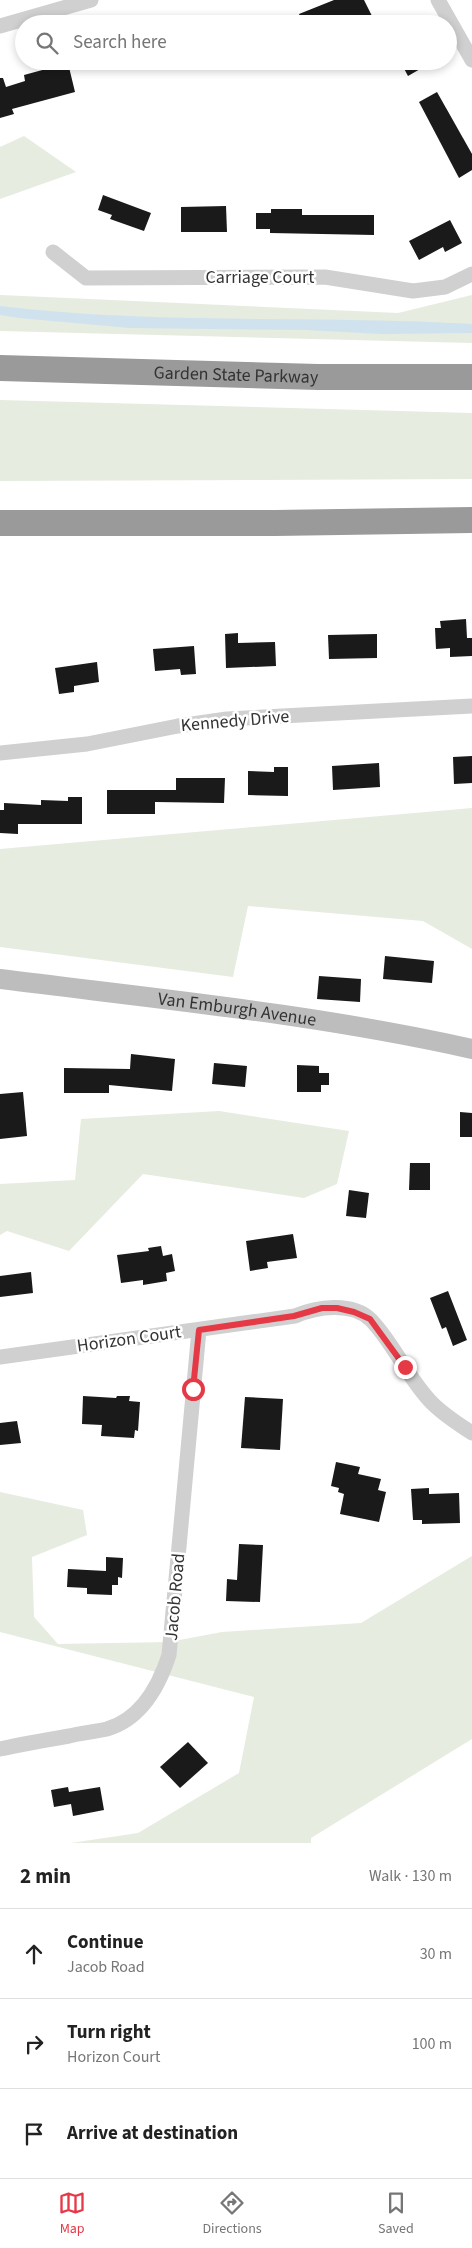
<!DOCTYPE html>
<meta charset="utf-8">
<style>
:root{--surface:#fff;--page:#f2f2f2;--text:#222;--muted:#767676;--line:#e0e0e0;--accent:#e63946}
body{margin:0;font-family:"Source Sans 3",sans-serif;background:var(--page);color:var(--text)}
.stop{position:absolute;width:15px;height:15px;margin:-11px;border:4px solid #e63946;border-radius:50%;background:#fff}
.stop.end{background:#e63946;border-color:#fff;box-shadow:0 1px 5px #0008}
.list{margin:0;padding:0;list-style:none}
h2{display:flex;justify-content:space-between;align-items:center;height:65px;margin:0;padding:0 20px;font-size:21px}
h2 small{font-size:16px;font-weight:400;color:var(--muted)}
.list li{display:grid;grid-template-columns:32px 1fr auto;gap:15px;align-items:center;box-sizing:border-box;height:90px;padding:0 20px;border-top:1px solid var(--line)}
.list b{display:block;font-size:19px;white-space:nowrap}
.list p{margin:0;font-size:16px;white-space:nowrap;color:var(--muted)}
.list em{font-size:16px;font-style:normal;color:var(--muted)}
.icon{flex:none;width:28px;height:28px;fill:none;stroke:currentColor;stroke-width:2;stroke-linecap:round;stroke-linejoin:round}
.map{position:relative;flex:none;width:472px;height:1843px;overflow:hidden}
.search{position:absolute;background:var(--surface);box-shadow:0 2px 8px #0003;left:15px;right:15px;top:15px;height:55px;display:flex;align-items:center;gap:12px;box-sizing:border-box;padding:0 18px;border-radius:28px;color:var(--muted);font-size:19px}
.sheet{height:335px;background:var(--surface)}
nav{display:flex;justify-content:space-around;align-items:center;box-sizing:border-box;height:70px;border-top:1px solid var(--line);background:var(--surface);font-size:14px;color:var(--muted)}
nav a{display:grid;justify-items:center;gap:2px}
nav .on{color:var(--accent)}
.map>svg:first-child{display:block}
</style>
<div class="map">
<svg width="472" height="1843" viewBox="0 0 472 1843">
<rect width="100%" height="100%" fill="#fff"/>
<g fill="#e6ecdf">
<polygon points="24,136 76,172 0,199 0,147"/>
<polygon points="0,295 398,313 472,295 472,343 0,331"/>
<polygon points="0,400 472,413 472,479 0,481"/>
<polygon points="472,808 472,949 423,921 248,906 233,977 0,947 0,849"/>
<polygon points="219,1111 349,1131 337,1184 304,1198 143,1174 69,1251 7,1231 0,1235 0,1184 75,1180 81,1119"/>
<polygon points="0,1492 83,1510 87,1535 32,1557 34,1617 58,1644 169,1642 222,1632 361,1623 472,1556 472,1739 311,1838 311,1843 71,1843 138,1833 239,1773 254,1697 0,1632"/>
</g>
<path fill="#cfe2ee" d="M0 306C157 325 315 315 472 324V333L382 334 306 330 130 328 19 318 0 315Z"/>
<g fill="#1a1a1a">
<polygon points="334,0 364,0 374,20 363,24 358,15 336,24 303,24 299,14"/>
<polygon points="400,61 434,61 408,76"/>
<polygon points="68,63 75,92 12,109 14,114 0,118 0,78 3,78 6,87 25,81 24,75"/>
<polygon points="437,92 472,154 472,170 459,178 419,102"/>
<polygon points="103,195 151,213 144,231 110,219 112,215 98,210"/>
<polygon points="226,206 227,232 181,232 181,207"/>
<polygon points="271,209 302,209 302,215 374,215 374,235 270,233 270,229 256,229 256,213 271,213"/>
<polygon points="450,220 462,243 445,252 443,247 419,260 409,241"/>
<polygon points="466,619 467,638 472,638 472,656 450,657 450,648 436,649 435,628 441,628 440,621"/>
<polygon points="238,633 238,643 275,642 276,666 226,668 225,634"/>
<polygon points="377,634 377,658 329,659 328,635"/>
<polygon points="194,646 196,674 181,675 180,669 155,671 153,649"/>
<polygon points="97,662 99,682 74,686 74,692 59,694 55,668"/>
<polygon points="472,756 472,783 454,784 453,757"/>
<polygon points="379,763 380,787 333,790 332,766"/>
<polygon points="274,767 288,767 288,796 248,795 248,771 274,772"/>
<polygon points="176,778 225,778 224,803 155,802 155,814 107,814 107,790 176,790"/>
<polygon points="68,797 82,797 82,824 18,824 18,834 0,833 0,810 4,810 4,803 41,805 41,800 68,801"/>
<polygon points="385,956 434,961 432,983 383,979"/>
<polygon points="319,976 361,979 360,1002 317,999"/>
<polygon points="131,1054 175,1059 172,1091 109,1085 109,1093 64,1093 64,1068 130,1069"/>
<polygon points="214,1063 247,1066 245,1087 212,1084"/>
<polygon points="297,1065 319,1066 319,1073 329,1073 329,1085 321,1085 321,1092 297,1092"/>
<polygon points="23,1092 27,1136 0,1139 0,1094"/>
<polygon points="460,1112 472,1113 472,1137 460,1137"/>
<polygon points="410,1163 430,1163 430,1190 409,1190"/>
<polygon points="349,1190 369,1193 366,1218 346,1216"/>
<polygon points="293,1234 297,1258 267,1262 268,1268 250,1271 246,1241"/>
<polygon points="161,1246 163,1256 172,1254 175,1271 166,1273 167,1281 143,1285 143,1280 121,1283 117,1255 149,1251 148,1248"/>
<polygon points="31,1272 33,1293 0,1297 0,1276"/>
<polygon points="448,1291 467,1340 453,1346 446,1327 442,1329 430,1298"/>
<polygon points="83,1396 116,1398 117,1396 130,1396 129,1401 140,1402 138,1431 135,1430 134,1438 101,1436 102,1425 82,1424"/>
<polygon points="245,1397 283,1399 280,1450 241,1448"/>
<polygon points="17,1421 21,1443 0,1445 0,1423"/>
<polygon points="336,1462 360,1467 358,1474 381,1479 378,1490 386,1492 379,1522 340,1514 344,1494 338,1492 339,1488 331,1486"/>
<polygon points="429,1488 429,1494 459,1493 460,1523 422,1524 422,1520 413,1520 411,1489"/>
<polygon points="239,1544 263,1545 260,1602 226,1601 227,1579 237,1580"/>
<polygon points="106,1557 123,1558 122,1578 118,1577 118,1585 112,1585 112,1595 87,1594 87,1588 67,1587 68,1569 106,1571"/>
<polygon points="188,1742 208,1763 180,1788 160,1767"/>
<polygon points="68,1787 69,1792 100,1787 104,1810 73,1816 71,1804 54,1807 51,1790"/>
</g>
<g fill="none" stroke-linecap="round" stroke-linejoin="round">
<g stroke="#d0d0d0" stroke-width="15">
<polyline points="438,0 472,60"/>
<polyline points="0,26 91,0"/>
<polyline points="53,252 86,278 325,277 413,291 445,287 472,274"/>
<polyline points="0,753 87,744 178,726 227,719 472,706"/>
<path d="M0 1357 295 1316C316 1307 352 1301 371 1320 395 1345 408 1379 432 1403 444 1415 458 1424 472 1433"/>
<path d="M0 1749C23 1744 46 1740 69 1736 81 1733 94 1732 107 1729 141 1719 159 1686 169 1655L199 1330"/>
</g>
<path stroke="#bdbdbd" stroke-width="20" id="s1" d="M0 979C158 999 316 1014 472 1049"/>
<g stroke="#9a9a9a" stroke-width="26">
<path id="s2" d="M0 368 318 377H472"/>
<polyline points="0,523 275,523 472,520"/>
</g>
</g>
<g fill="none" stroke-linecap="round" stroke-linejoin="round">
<polyline stroke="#e63946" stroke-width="6" points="193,1389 199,1330 294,1316 322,1308 337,1308 354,1312 370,1319 405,1367"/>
</g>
<g text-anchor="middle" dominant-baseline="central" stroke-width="5" stroke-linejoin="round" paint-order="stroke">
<g font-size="18" fill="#333" stroke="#fff">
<text x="260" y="277">Carriage Court</text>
<text stroke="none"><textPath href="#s2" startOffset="236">Garden State Parkway</textPath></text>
<text transform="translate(235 721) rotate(-5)">Kennedy Drive</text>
<text stroke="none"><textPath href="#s1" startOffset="239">Van Emburgh Avenue</textPath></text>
<text transform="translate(129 1339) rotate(-8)">Horizon Court</text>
<text transform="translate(175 1597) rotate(-85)">Jacob Road</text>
</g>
</g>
</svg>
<div class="stop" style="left:193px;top:1389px"></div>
<div class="stop end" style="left:405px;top:1367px"></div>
<div class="search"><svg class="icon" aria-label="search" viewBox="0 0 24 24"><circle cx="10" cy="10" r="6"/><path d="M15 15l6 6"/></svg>Search here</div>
</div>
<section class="sheet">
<h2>2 min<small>Walk · 130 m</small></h2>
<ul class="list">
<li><svg class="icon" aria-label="ahead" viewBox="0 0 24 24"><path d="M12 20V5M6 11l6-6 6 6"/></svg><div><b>Continue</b><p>Jacob Road</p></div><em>30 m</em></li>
<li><svg class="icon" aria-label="right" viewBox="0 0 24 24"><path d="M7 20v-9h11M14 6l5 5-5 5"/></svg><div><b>Turn right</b><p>Horizon Court</p></div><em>100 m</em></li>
<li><svg class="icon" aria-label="arrive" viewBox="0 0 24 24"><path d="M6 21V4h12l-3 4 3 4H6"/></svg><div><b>Arrive at destination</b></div></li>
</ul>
</section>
<nav>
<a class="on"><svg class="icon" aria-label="map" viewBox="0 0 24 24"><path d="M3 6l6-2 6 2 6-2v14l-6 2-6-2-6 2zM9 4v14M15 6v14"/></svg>Map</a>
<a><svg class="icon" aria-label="directions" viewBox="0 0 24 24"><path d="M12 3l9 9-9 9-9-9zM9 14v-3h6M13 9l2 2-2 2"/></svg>Directions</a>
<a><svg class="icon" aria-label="saved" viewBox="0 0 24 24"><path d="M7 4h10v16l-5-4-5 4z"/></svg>Saved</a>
</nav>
